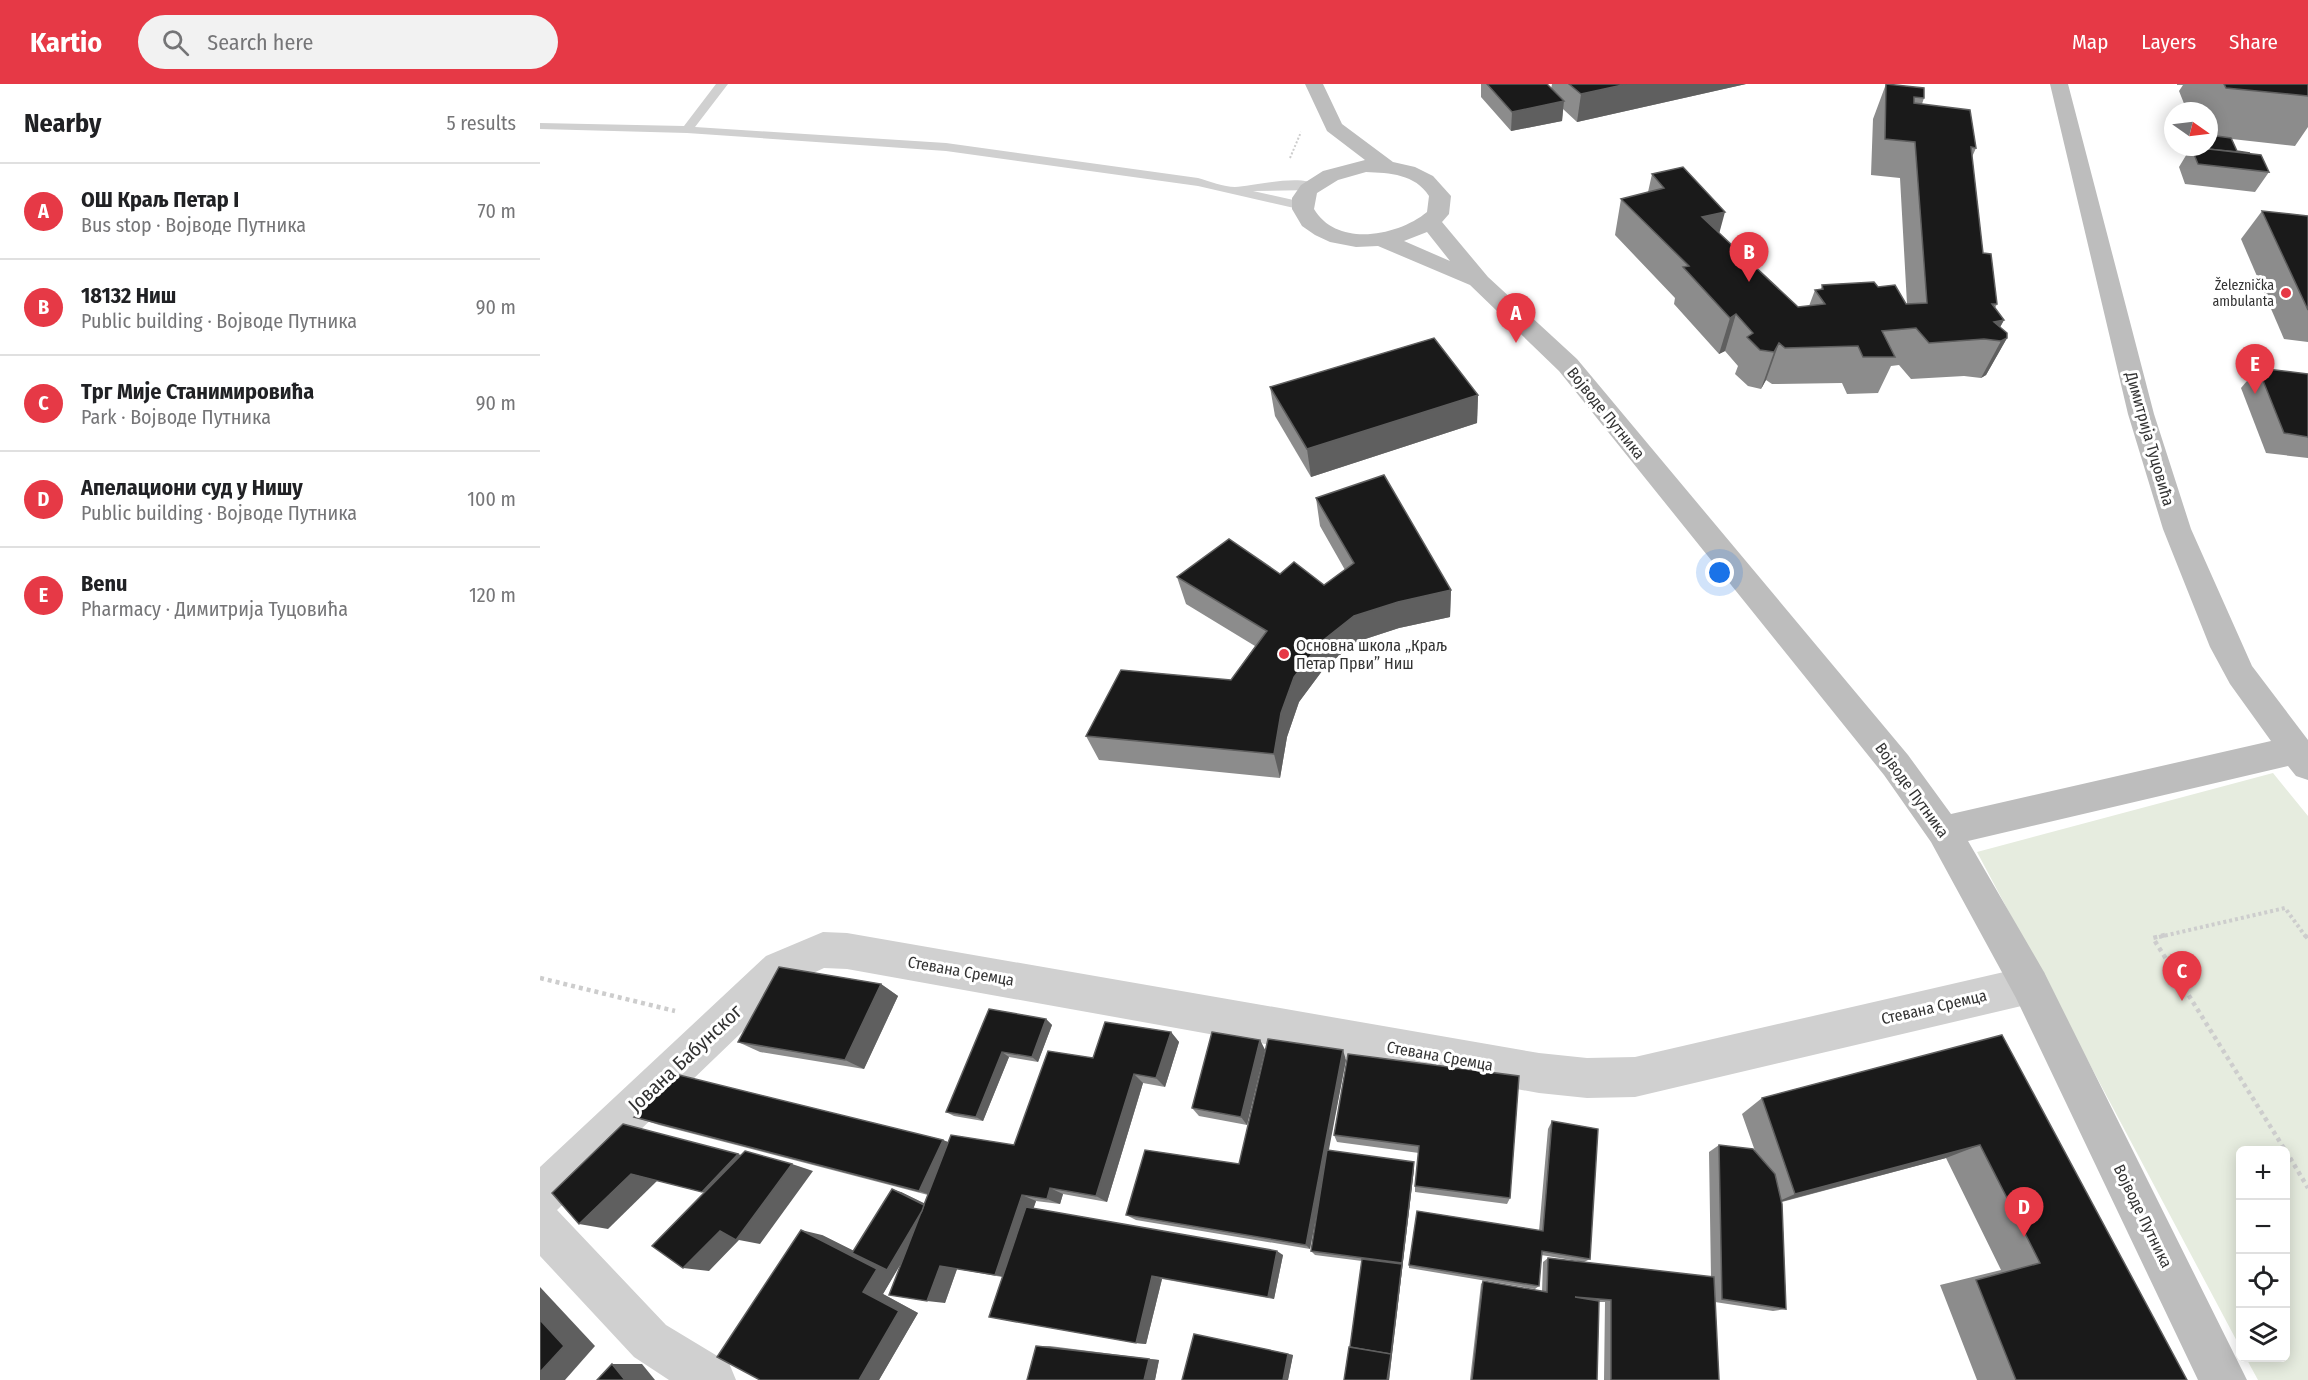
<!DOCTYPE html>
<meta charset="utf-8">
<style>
:root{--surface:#fff;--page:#f2f2f2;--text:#202124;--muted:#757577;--line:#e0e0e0;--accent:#e63946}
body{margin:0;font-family:"Fira Sans Condensed",sans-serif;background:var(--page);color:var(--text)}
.controls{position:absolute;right:18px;bottom:18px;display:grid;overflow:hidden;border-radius:9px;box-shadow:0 3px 15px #0003}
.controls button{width:54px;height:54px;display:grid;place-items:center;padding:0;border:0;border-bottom:2px solid var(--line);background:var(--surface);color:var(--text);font:30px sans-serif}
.compass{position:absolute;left:1624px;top:18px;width:54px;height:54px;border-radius:50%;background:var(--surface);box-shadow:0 3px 15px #0003;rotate:104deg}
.you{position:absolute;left:1180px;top:489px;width:21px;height:21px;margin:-15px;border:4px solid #fff;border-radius:50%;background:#1a73e8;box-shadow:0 0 0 9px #1a73e833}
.badge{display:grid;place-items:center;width:39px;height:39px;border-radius:50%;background:var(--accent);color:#fff;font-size:20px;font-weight:700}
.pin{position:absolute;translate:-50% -50px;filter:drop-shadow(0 2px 3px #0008)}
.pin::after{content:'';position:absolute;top:32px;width:21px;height:18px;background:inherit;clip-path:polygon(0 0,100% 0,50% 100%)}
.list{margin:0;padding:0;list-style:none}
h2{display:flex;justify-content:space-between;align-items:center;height:78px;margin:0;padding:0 24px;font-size:26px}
h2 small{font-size:20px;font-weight:400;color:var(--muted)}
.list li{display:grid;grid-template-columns:39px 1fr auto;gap:18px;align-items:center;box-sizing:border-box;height:96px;padding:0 24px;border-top:2px solid var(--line)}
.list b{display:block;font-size:22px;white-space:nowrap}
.list p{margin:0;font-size:20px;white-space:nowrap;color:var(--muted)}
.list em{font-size:20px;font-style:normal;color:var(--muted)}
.icon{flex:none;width:33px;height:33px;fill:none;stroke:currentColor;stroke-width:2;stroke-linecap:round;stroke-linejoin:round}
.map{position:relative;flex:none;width:1768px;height:1296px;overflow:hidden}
header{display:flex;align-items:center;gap:36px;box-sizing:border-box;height:84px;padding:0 30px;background:var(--accent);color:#fff}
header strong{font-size:28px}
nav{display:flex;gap:33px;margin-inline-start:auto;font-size:21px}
.search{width:420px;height:54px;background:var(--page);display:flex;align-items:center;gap:15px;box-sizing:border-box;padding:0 21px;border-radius:33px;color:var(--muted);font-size:22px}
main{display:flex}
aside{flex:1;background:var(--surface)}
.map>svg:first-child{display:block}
</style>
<header>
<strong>Kartio</strong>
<div class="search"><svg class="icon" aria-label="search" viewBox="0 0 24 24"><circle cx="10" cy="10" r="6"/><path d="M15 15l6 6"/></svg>Search here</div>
<nav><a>Map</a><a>Layers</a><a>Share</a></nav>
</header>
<main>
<aside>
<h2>Nearby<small>5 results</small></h2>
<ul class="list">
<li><span class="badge">A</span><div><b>ОШ Краљ Петар I</b><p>Bus stop · Војводе Путника</p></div><em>70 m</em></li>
<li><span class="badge">B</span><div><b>18132 Ниш</b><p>Public building · Војводе Путника</p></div><em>90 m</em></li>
<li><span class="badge">C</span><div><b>Трг Мије Станимировића</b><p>Park · Војводе Путника</p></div><em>90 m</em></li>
<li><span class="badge">D</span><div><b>Апелациони суд у Нишу</b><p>Public building · Војводе Путника</p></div><em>100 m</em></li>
<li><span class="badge">E</span><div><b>Benu</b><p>Pharmacy · Димитрија Туцовића</p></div><em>120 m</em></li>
</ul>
</aside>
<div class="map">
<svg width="1768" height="1296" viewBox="0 0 1768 1296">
<rect width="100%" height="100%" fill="#fff"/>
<polygon fill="#e6ecdf" points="1733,689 1768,732 1768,1296 1718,1296 1706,1274 1746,1274 1746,1066 1700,1066 1700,1263 1437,768"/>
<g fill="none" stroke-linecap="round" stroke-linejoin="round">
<polyline stroke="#cdcdcd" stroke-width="2" stroke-dasharray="2 2" stroke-linecap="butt" points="750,74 761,48"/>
<polyline stroke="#cdcdcd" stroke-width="4" stroke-dasharray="3 3" stroke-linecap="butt" points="1619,853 1745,824 1766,853"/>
<g stroke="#cdcdcd" stroke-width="4.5" stroke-dasharray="4 4" stroke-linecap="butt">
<polyline points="1625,851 1613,854 1745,1066"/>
<polyline points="1765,851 1768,855"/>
<polyline points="0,894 135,927"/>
<polyline points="1746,1067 1768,1104"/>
</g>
<path fill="#d0d0d0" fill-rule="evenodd" d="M176 0H188L155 43 406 59 658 94C669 97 684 103 695 103 714 102 763 89 778 102L772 106 713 107 767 119 769 122 763 126 658 102 406 67 147 49 0 45V39L144 42Z"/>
<polygon fill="#d0d0d0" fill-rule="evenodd" points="283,848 307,849 999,969 1047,974 1095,973 1490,882 1504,888 1509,901 1504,914 1490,920 1095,1013 1047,1014 999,1009 307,885 284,884 254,898 17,1126 126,1241 189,1279 196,1296 129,1296 94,1273 0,1172 0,1083 226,872"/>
<path fill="#bdbdbd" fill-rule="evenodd" d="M765 0H783L802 40 853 78 875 83 893 92 911 112 909 130 902 138 948 193 1037 275 1368 671 1411 730 1731 657 1690 600 1670 563 1623 445 1588 330 1510 0H1528L1614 330 1651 445 1712 582 1768 656V696L1756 692 1748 682 1428 757 1504 888 1707 1296H1658L1476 914 1391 758 1344 691 1019 287 930 201 838 162 816 163 790 158 775 151 762 142 752 125V114L761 101 783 87 825 76 787 47ZM826 88C850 89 875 90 889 112L887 128C858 152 797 164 774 125L777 109 798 96ZM887 148 910 177 864 157Z"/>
</g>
<g fill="#8c8c8c">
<polygon points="941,0 1007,0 1011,5 1012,0 1206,0 1037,38 1023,25 1022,37 971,47 941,13"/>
<polygon points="1346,0 1384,14 1382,20 1436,64 1432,73 1443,169 1457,220 1455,224 1464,236 1460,243 1467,254 1446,291 1441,294 1424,292 1371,295 1359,281 1351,282 1338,309 1307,310 1302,299 1232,300 1226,296 1221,305 1208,302 1195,290 1198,282 1185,267 1179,270 1134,220 1135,214 1075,151 1081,115 1108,108 1112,90 1179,149 1258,223 1269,222 1275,206 1281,205 1282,201 1338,203 1366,220 1367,220 1360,94 1331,91 1333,35"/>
<polygon points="1637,0 1768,0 1768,43 1755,62 1692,55 1697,67 1729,88 1715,108 1645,100 1639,83 1651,63 1669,63 1669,27 1647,27 1639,7 1643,1 1637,1"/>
<polygon points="1722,127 1768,132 1768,258 1744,255 1701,155"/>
<polygon points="1718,284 1768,290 1768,374 1726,369 1701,304"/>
<polygon points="730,303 938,311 937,339 771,393 735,332"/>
<polygon points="776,414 911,506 910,533 859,544 816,558 785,583 759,618 747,653 740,694 559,676 546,652 691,596 715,562 646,520 637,493 740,490 784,501 805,486 780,442"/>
<polygon points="341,900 358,912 324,985 220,968 198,958"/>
<polygon points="449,925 506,935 512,941 498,978 469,973 443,1037 414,1032 406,1028"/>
<polygon points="631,948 639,958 625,1003 603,999 567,1118 523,1110 520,1120 496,1117 493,1125 743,1171 734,1215 622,1195 606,1260 596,1259 462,1193 417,1185 405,1219 361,1179 343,1210 378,1229 339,1296 282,1151 314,1167 361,1108 385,1120 388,1111 119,1041 94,1033 403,1056 408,1058 474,1061 553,974"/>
<polygon points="1462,951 1647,1296 1437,1296 1400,1201 1461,1186 1406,1074 1242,1118 1246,1225 1233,1227 1175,1218 1179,1296 1064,1296 1065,1218 1059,1218 1057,1296 930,1296 941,1200 943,1197 1002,1208 1003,1178 1008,1174 1171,1193 1169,1068 1179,1061 1215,1067 1202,1030 1222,1014"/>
<polygon points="720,956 725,966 707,1041 659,1032 652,1024"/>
<polygon points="806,976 788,1067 874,1085 849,1296 804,1296 810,1263 822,1177 775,1171 771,1167 781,1107 770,1165 596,1136 586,1131 699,1080"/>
<polygon points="979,992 970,1114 967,1120 875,1108 875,1102 879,1069 797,1058 794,1051"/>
<polygon points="1012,1037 1050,1175 1044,1178 1001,1171 999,1202 995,1205 869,1184 869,1181 999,1147 1008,1045"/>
<polygon points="654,1250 753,1271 748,1296"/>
<polygon points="496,1262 510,1262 619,1276 615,1296 487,1296"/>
</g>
<g fill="#5f5f5f">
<polygon points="1087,0 1206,0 1037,38 1041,10"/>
<polygon points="1024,17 1022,37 971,47 972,28"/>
<polygon points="1185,128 1175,165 1162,133"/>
<polygon points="1196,230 1185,267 1179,270 1190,234"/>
<polygon points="1464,236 1453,256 1454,238"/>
<polygon points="1467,254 1446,291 1441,294 1461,257"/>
<polygon points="1239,259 1226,296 1221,305 1234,268"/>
<polygon points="938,311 937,339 771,393 767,365"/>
<polygon points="911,506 910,533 859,544 816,558 785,583 759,618 747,653 740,694 734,670 741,629 754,593 781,558 814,532 858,518"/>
<polygon points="341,900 358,912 324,985 305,976"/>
<polygon points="506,935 512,941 498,978 492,973"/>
<polygon points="631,948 639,958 625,1003 616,994"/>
<polygon points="720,956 725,966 707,1041 701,1033"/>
<polygon points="803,966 806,976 770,1165 766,1161"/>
<polygon points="462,968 469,973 443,1037 436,1033"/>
<polygon points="594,990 603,999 567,1118 556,1112"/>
<polygon points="403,1056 419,1063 396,1113 379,1107"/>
<polygon points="1440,1061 1406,1074 1232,1120 1255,1110"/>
<polygon points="198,1070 221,1077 187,1114 162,1108"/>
<polygon points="874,1078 874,1085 849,1296 847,1296"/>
<polygon points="252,1080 273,1087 220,1160 199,1156 169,1187 143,1184 180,1147"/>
<polygon points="91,1090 118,1096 68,1145 39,1140"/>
<polygon points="510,1104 523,1110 520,1120 507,1115"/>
<polygon points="352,1105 361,1108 394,1124 343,1210 378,1229 339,1296 319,1296 323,1208 261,1146 282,1151 348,1184"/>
<polygon points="482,1111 496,1117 470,1194 455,1191"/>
<polygon points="737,1167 743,1171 734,1215 728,1213"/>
<polygon points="400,1182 417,1185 405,1219 387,1217"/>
<polygon points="612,1192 622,1195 606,1260 596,1259"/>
<polygon points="0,1203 55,1262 25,1296 0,1296"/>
<polygon points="748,1270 753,1271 748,1296 743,1296"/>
<polygon points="609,1275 619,1276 615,1296 604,1296"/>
<polygon points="72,1280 102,1280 115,1296 85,1296"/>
</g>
<g fill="#1a1a1a" stroke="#5f5f5f" stroke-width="1.5">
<polygon points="947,0 1007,0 1024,17 972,28"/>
<polygon points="1029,0 1087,0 1041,10"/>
<polygon points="1346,0 1384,4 1384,14 1374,13 1374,19 1430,26 1436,64 1431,63 1443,169 1451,170 1457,220 1452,220 1464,236 1454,238 1467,249 1467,254 1461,257 1444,255 1389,259 1376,244 1342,247 1355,273 1323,273 1318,262 1245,264 1239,259 1234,268 1220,266 1207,253 1213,249 1196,230 1190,234 1143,183 1149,182 1081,115 1124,104 1112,90 1143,83 1185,128 1162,133 1258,223 1285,220 1275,206 1283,205 1282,201 1334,198 1338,203 1355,201 1366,220 1387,219 1375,58 1345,55"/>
<polygon points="1684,0 1768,0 1768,12 1686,4"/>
<polygon points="1669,51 1691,54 1697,67 1710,69 1667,65 1666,63 1669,63"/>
<polygon points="1651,63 1721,71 1729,88 1658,80"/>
<polygon points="1722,127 1768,132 1768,226"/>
<polygon points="894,254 938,311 767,365 730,303"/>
<polygon points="1718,284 1768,290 1768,353 1744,349"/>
<polygon points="844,391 911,506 858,518 814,532 781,558 754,593 741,629 734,670 546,652 581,586 691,596 727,547 637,493 689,455 740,490 754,478 784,501 814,479 776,414"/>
<polygon points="239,883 341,900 305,976 198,958"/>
<polygon points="449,925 506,935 492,973 462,968 436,1033 406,1028"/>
<polygon points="565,938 631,948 616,994 594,990 556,1112 510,1104 507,1115 482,1111 455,1191 400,1182 387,1217 349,1211 411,1051 474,1061 508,967 553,974"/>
<polygon points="672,948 720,956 701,1033 652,1024"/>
<polygon points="1462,951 1647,1296 1476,1296 1436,1196 1500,1179 1440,1061 1255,1110 1222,1014"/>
<polygon points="728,955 803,966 766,1161 586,1131 605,1066 699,1080"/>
<polygon points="808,970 979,992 970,1114 875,1102 879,1062 794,1051"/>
<polygon points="135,990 403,1056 379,1107 94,1033"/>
<polygon points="1012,1037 1058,1045 1050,1175 1002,1167 999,1202 869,1181 877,1127 1003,1147"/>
<polygon points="83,1040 198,1070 162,1108 91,1090 39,1140 12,1109"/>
<polygon points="1179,1061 1213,1065 1235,1090 1242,1120 1246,1225 1182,1215"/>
<polygon points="787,1066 874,1078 862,1179 771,1167"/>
<polygon points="205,1067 252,1080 196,1156 180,1147 143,1184 112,1162"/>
<polygon points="352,1105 384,1121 382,1127 347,1186 312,1169"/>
<polygon points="486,1123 737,1167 728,1213 612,1192 596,1259 449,1233"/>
<polygon points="261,1146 337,1185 323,1208 359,1227 319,1296 220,1296 177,1273"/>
<polygon points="1008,1174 1174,1193 1179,1296 1071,1296 1071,1216 1035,1213 1059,1217 1057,1296 932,1296 943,1197 1007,1208"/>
<polygon points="822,1175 862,1180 851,1270 810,1263"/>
<polygon points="0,1236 24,1262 0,1288"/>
<polygon points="654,1250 748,1270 743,1296 642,1296"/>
<polygon points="496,1262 609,1275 604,1296 487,1296"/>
<polygon points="809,1263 851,1270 847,1296 804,1296"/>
<polygon points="72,1280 85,1296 57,1296"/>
</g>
<g fill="#e63946" stroke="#fff" stroke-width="2">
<circle cx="1746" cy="209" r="6"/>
<circle cx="744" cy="570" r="6"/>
</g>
<g text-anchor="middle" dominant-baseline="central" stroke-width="6" stroke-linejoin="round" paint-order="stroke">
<g font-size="14" fill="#333" stroke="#fff" text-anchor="end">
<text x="1734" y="201">Železnička<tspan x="1734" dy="16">ambulanta</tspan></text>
</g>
<g font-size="16" fill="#333" stroke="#fff">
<text transform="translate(1066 329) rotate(51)">Војводе Путника</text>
<text transform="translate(1610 355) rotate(74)">Димитрија Туцовића</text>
<text transform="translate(1372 706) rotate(54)">Војводе Путника</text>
<text transform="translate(421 887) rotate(10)">Стевана Сремца</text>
<text transform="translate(1394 923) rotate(-13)">Стевана Сремца</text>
<text transform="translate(900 972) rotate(10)">Стевана Сремца</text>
<text transform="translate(1603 1132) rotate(64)">Војводе Путника</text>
</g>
<g font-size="16" fill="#333" stroke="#fff" text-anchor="start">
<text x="756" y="561">Основна школа „Краљ<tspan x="756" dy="18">Петар Први” Ниш</tspan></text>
</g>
<g font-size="20" fill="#333" stroke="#fff">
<text transform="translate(145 974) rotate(-43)">Јована Бабунског</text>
</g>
</g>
</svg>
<div class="controls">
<button>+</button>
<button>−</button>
<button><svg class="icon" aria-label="locate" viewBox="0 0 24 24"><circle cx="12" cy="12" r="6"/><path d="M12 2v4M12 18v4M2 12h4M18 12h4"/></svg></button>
<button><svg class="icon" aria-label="layers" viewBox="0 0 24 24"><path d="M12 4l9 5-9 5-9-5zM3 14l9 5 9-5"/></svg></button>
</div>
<svg class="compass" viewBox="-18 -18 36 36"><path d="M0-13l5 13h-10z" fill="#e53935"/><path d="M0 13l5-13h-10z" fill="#757577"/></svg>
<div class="you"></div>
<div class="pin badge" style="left:976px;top:259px">A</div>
<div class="pin badge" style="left:1209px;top:198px">B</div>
<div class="pin badge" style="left:1642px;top:917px">C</div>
<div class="pin badge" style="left:1484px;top:1153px">D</div>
<div class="pin badge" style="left:1715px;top:310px">E</div>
</div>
</main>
